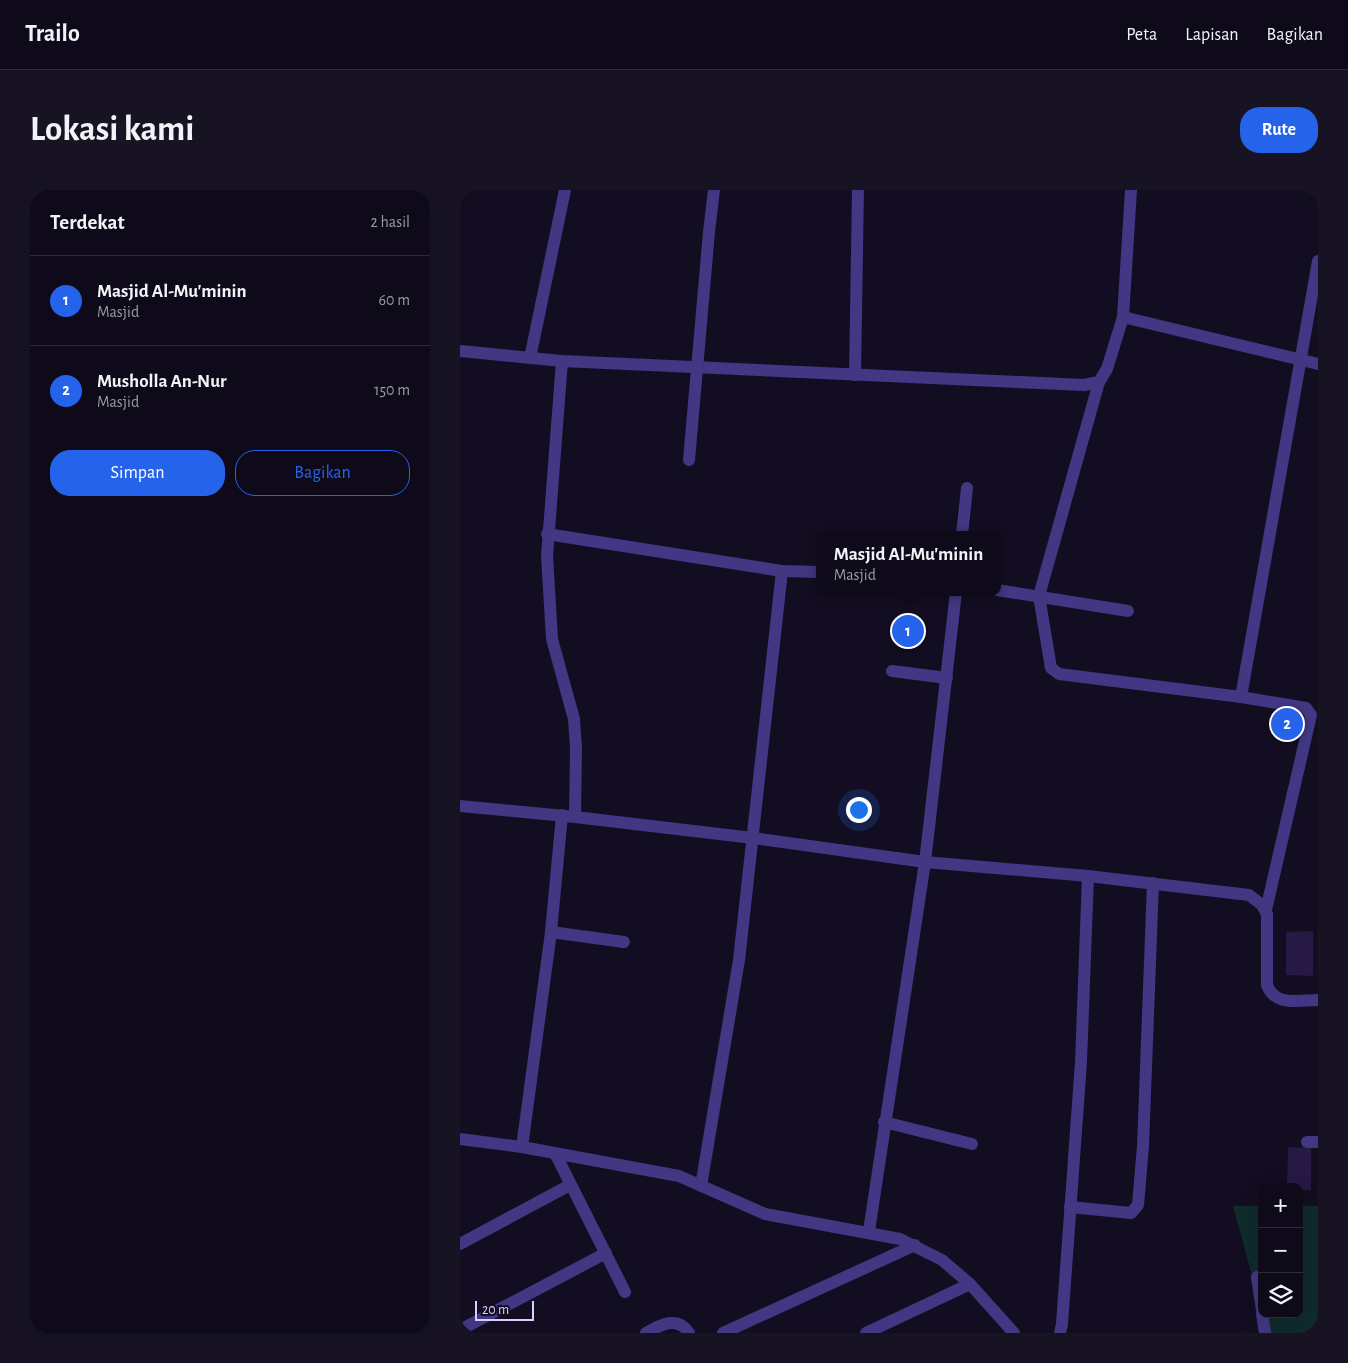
<!DOCTYPE html>
<html lang="id">
<meta charset="utf-8">
<style>
:root{--surface:#0e0a1a;--page:#171323;--text:#f1f3f6;--muted:#9b9aa2;--line:#2e2b39;--accent:#2563eb}
body{margin:0;font-family:"Alegreya Sans",sans-serif;background:var(--page);color:var(--text)}
.controls{position:absolute;right:15px;bottom:15px;display:grid;overflow:hidden;border-radius:10px;box-shadow:0 5px 20px #0002}
.controls button{width:45px;height:45px;display:grid;place-items:center;padding:0;border:0;border-bottom:1px solid var(--line);background:var(--surface);color:var(--text);font:25px sans-serif}
.scale{position:absolute;left:15px;bottom:12px;width:59px;box-sizing:border-box;padding-left:5px;border:2px solid #d9ceff;border-top:0;font-size:14px;line-height:18px;white-space:nowrap;color:#d9ceff;-webkit-text-stroke:4px #130d22;paint-order:stroke}
.you{position:absolute;left:398px;top:619px;width:18px;height:18px;margin:-12px;border:4px solid #fff;border-radius:50%;background:#1a73e8;box-shadow:0 0 0 8px #1a73e833}
.badge{display:grid;place-items:center;width:32px;height:32px;border-radius:50%;background:var(--accent);color:#fff;font-size:16px;font-weight:700}
.pin{position:absolute;translate:-50% -50%;border:2px solid #fff;box-shadow:0 1px 5px #0006}
.popup{position:absolute;left:356px;top:341px;width:185px;height:65px;box-sizing:border-box;display:grid;place-content:center;border-radius:10px;background:var(--surface);filter:drop-shadow(0 1px 4px #0005);font-size:16px;white-space:nowrap;color:var(--muted)}
.popup b{font-size:19px;color:var(--text)}
.popup::after{content:'';position:absolute;left:50%;top:100%;margin-left:-10px;border:10px solid transparent;border-top-color:var(--surface)}
.list{margin:0;padding:0;list-style:none}
h2{display:flex;justify-content:space-between;align-items:center;height:65px;margin:0;padding:0 20px;font-size:21px}
h2 small{font-size:16px;font-weight:400;color:var(--muted)}
.list li{display:grid;grid-template-columns:32px 1fr auto;gap:15px;align-items:center;box-sizing:border-box;height:90px;padding:0 20px;border-top:1px solid var(--line)}
.list b{display:block;font-size:19px;white-space:nowrap}
.list p{margin:0;font-size:16px;white-space:nowrap;color:var(--muted)}
.list em{font-size:16px;font-style:normal;color:var(--muted)}
.actions{display:flex;gap:10px;padding:15px 20px}
.actions a{flex:1;padding:11px 0;border:1px solid var(--accent);border-radius:20px;text-align:center;font-size:18px;color:var(--accent)}
.actions .main{background:var(--accent);color:#fff}
.icon{flex:none;width:28px;height:28px;fill:none;stroke:currentColor;stroke-width:2;stroke-linecap:round;stroke-linejoin:round}
.map{position:relative;flex:none;width:858px;height:1143px;overflow:hidden;border-radius:20px}
header{display:flex;align-items:center;gap:30px;box-sizing:border-box;height:70px;padding:0 25px;background:var(--surface);border-bottom:1px solid var(--line)}
header strong{font-size:24px}
nav{display:flex;gap:28px;margin-inline-start:auto;font-size:18px}
.intro{display:flex;align-items:center;justify-content:space-between;box-sizing:border-box;height:120px;padding:0 30px}
h1{margin:0;font-size:35px}
.button{padding:12px 22px;border-radius:20px;background:var(--accent);color:#fff;font-size:18px;font-weight:700}
main{display:flex;gap:30px;padding:0 30px}
aside{flex:1;background:var(--surface);border-radius:20px;box-shadow:0 5px 20px #0002}
.map>svg:first-child{display:block}
</style>
<header>
<strong>Trailo</strong>
<nav><a>Peta</a><a>Lapisan</a><a>Bagikan</a></nav>
</header>
<div class="intro"><h1>Lokasi kami</h1><a class="button">Rute</a></div>
<main>
<aside>
<h2>Terdekat<small>2 hasil</small></h2>
<ul class="list">
<li><span class="badge">1</span><div><b>Masjid Al-Mu'minin</b><p>Masjid</p></div><em>60 m</em></li>
<li><span class="badge">2</span><div><b>Musholla An-Nur</b><p>Masjid</p></div><em>150 m</em></li>
</ul>
<div class="actions"><a class="main">Simpan</a><a>Bagikan</a></div>
</aside>
<div class="map">
<svg width="858" height="1143" viewBox="0 0 858 1143">
<rect width="100%" height="100%" fill="#130d22"/>
<g fill="#102b2c">
<polygon points="773,1016 802,1016 802,1122"/>
<polygon points="839,1016 858,1016 858,1143 807,1143 802,1124 839,1124"/>
</g>
<g fill="#261944">
<polygon points="853,741 853,786 826,785 826,742"/>
<polygon points="828,957 851,958 851,1000 839,1000 839,997 827,997"/>
</g>
<g fill="none" stroke-linecap="round" stroke-linejoin="round">
<g stroke="#413782" stroke-width="12">
<polyline points="663,127 671,0"/>
<polyline points="0,161 102,171 624,195 639,192 647,179 663,127 858,174"/>
<polyline points="70,168 105,0"/>
<polyline points="102,171 87,366 92,449 114,529 116,558 115,627"/>
<polyline points="395,185 398,0"/>
<polyline points="639,192 579,406 591,478 599,484 781,507"/>
<polyline points="229,270 249,42 254,0"/>
<polyline points="87,344 322,381 359,382"/>
<polyline points="502,345 507,298"/>
<polyline points="537,400 668,421"/>
<polyline points="432,481 487,488"/>
<path d="M0 616 115 627 293 648 465 672 628 686 789 705 802 715 807 724V795C815 817 839 810 858 810"/>
<polyline points="806,720 851,525 846,518 781,507 858,71"/>
<polyline points="91,742 164,752"/>
<polyline points="424,932 512,954"/>
<polyline points="0,949 62,957 219,986 305,1024 440,1049 482,1070 510,1094 554,1143"/>
<polyline points="847,952 858,952"/>
<polyline points="62,957 91,742 102,625"/>
<polyline points="96,965 165,1102"/>
<polyline points="241,996 279,770 322,381"/>
<polyline points="610,1017 671,1023 678,1015 683,956 693,693"/>
<polyline points="409,1041 465,672 496,402"/>
<polyline points="0,1054 110,995"/>
<polyline points="797,1087 802,1120"/>
<polyline points="802,1124 805,1143"/>
<polyline points="0,1140 146,1063"/>
<path d="M186 1143C200 1135 218 1125 229 1143"/>
<polyline points="263,1143 455,1055"/>
<polyline points="406,1143 510,1094"/>
<polyline points="600,1143 602,1134 621,872 628,686"/>
</g>
</g>
</svg>
<div class="controls">
<button>+</button>
<button>−</button>
<button><svg class="icon" aria-label="layers" viewBox="0 0 24 24"><path d="M12 4l9 5-9 5-9-5zM3 14l9 5 9-5"/></svg></button>
</div>
<div class="scale">20 m</div>
<div class="you"></div>
<div class="pin badge" style="left:448px;top:441px">1</div>
<div class="popup"><b>Masjid Al-Mu'minin</b>Masjid</div>
<div class="pin badge" style="left:827px;top:534px">2</div>
</div>
</main>
